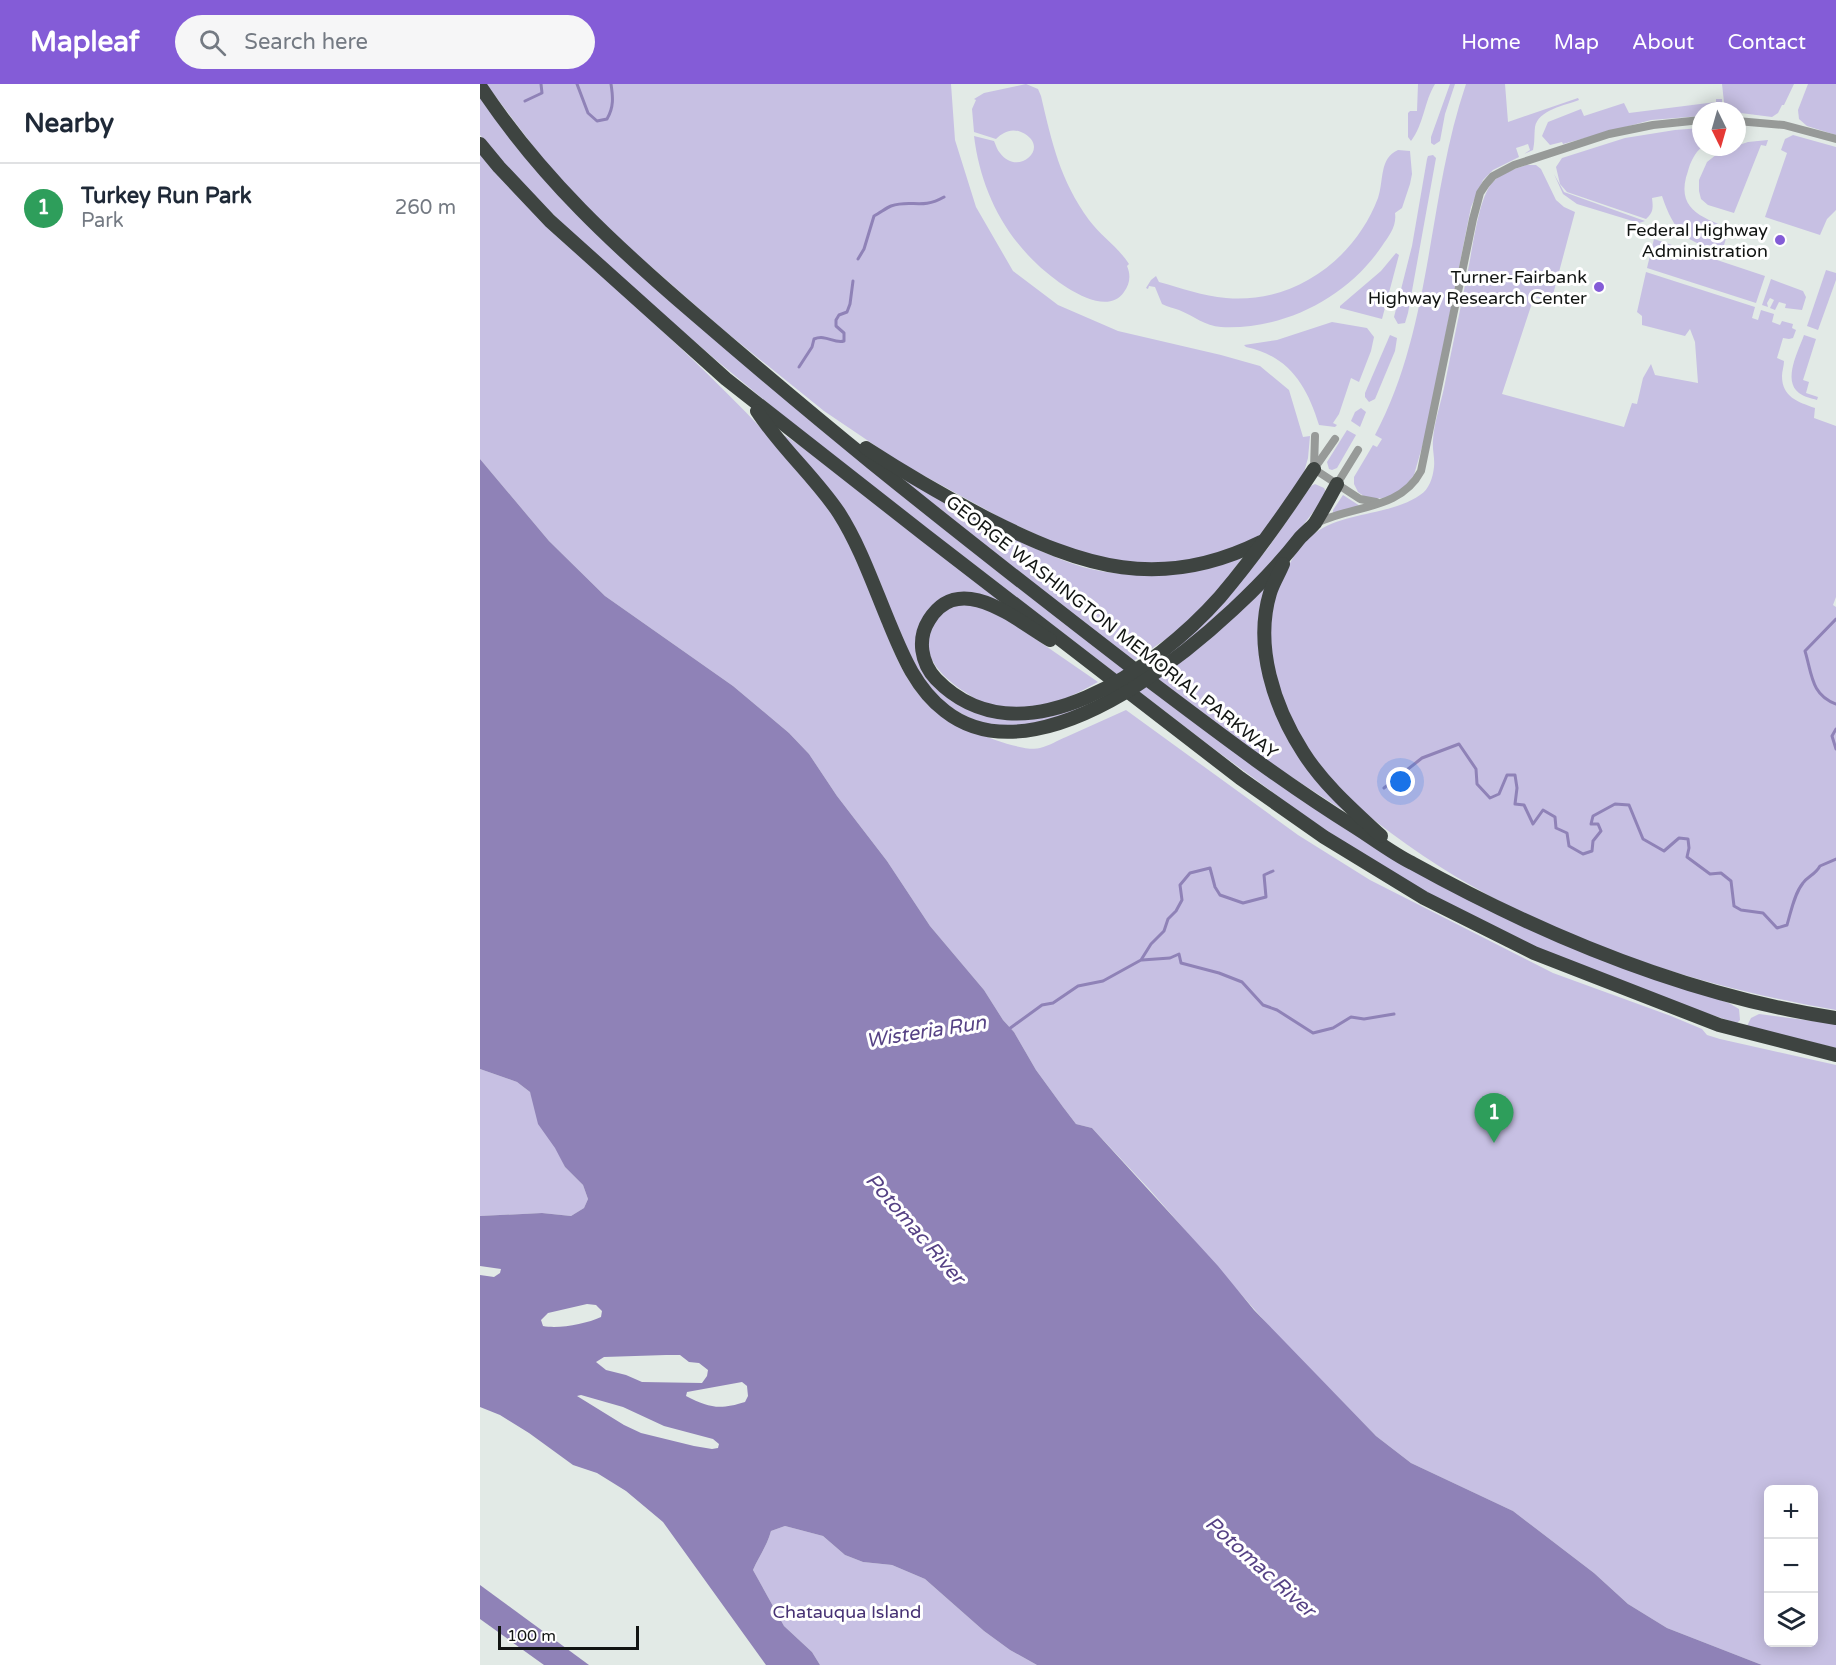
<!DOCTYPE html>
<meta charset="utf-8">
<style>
:root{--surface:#fff;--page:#f6f6f7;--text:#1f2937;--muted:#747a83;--line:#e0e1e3;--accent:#845cd7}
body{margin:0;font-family:"Varela Round",sans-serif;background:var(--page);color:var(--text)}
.controls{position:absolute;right:18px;bottom:18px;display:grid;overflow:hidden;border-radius:9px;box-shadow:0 3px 15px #0003}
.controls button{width:54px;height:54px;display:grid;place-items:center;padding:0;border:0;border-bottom:2px solid var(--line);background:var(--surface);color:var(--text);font:30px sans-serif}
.compass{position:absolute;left:1212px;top:18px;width:54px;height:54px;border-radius:50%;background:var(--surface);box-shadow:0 3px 15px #0003;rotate:175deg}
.scale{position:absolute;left:18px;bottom:15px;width:141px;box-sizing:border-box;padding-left:6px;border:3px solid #121513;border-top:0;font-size:16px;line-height:21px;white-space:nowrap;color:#121513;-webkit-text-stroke:4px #fff;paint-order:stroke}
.you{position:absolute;left:921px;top:698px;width:21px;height:21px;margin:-15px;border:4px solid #fff;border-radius:50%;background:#1a73e8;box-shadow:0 0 0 9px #1a73e833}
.badge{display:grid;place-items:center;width:39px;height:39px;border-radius:50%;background:var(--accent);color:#fff;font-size:20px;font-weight:700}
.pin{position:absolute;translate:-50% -50px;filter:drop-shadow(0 2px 3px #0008)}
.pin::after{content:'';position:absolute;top:32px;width:21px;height:18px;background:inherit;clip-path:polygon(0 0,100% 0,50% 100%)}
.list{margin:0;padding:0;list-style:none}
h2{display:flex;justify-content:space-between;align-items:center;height:78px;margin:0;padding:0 24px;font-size:26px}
h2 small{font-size:20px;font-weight:400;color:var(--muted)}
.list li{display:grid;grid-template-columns:39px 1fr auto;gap:18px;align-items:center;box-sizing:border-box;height:90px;padding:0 24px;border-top:2px solid var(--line)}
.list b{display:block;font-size:22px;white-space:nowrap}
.list p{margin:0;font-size:20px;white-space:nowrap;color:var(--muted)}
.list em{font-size:20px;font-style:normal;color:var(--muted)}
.icon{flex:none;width:33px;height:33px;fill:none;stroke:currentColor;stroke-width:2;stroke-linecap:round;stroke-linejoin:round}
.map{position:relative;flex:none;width:1356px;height:1581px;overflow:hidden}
header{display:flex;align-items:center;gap:36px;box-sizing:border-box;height:84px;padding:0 30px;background:var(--accent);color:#fff}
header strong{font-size:28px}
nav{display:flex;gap:33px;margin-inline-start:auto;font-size:21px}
.search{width:420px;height:54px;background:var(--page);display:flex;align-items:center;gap:15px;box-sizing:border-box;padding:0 21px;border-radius:33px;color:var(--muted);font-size:22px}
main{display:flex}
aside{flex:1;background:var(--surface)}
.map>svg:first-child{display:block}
</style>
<header>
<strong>Mapleaf</strong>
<div class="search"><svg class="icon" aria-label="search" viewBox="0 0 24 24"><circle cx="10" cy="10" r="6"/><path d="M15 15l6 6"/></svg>Search here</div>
<nav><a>Home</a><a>Map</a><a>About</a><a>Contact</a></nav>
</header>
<main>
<aside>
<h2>Nearby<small></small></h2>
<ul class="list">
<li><span class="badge" style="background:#2e9e5b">1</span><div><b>Turkey Run Park</b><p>Park</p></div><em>260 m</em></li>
</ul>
</aside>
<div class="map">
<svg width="1356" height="1581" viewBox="0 0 1356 1581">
<rect width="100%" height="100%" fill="#e2eae6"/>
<g fill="#c7c0e3" fill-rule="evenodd">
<polygon points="6,0 471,0 475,56 496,123 533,187 578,221 638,247 741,271 780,282 809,306 823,353 830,352 828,374 823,392 779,453 758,465 692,480 636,478 581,462 523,435 421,379 344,327 246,248 152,166 79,96"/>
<path d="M546 0 558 5 561 12C572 59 580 96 609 136 621 152 638 163 649 180L647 182C651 191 650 200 644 208 625 236 575 197 558 181 521 147 500 101 494 52L514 57C516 61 517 66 520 69 538 94 573 62 541 48 531 44 523 48 516 55L494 48 492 25 496 16 494 15 504 9Z"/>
<path d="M938 0H955C944 18 944 40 931 57L928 53V29L930 27H937Z"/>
<polygon points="970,0 975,0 965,30 960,57 954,61 951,59 951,53"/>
<path d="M986 0H1025L1028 38 1098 14 1099 16C1086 21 1058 26 1055 43 1054 52 1055 57 1053 66L1044 70 1050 66 1048 60 1036 64 1039 73 1013 86 1003 96 991 123 946 349 934 391 922 406 909 413 894 415 885 413 878 408 874 400V393L893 361 897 363 902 355 895 351C953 242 947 114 986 0Z"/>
<polygon points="1242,0 1314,0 1304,21 1302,21 1298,29 1292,33 1245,27"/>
<polygon points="1328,0 1356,0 1356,51 1327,42 1319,35 1318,26"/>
<polygon points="0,9 119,153 806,705 1109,869 1249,919 1259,925 1260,936 1257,939 1176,913 1021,848 915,792 825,732 730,662 340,362 236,276 118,174 36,94 0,51"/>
<polygon points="1236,15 1242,15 1242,27 1221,27 1221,32 1171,36 1083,60 1082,58 1070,61 1062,52 1068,38 1101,25 1104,32 1144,19 1149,29 1236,18"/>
<path d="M1221 44 1222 63C1215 68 1210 79 1208 87 1195 124 1220 133 1249 144L1242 168C1206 158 1194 148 1182 112L1172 114C1173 123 1174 128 1166 135L1087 108 1080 100 1076 83 1082 74 1145 54 1195 46Z"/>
<polygon points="1313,51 1356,63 1356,126 1347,135 1340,151 1285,133 1307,69 1301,66 1305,55"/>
<polygon points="1288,56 1286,62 1281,61 1254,129 1228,121 1221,115 1219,107 1219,96 1227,78 1241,67 1268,58"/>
<path d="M918 66 930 67 932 90 930 100 922 124 915 129C917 142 909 152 902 162 867 214 804 246 741 243 725 242 714 232 699 226 694 224 688 223 682 220L675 203 669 202 668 205 666 204 671 196 676 192 679 198C701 204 723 212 746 214 813 220 874 177 898 114 904 97 899 74 918 66Z"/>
<path d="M0 68C45 112 88 157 134 201 211 274 291 346 355 431 397 488 401 581 455 627 471 640 541 670 560 664 569 662 578 656 586 653 606 644 626 635 646 626L818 751 890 796 1073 889 1191 932 1222 945 1227 951 1240 955 1356 981V1581H1282L1187 1544 1148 1520 1114 1489 1033 1427 931 1379 896 1352 795 1249 670 1106 612 1044 596 1040 583 1023 556 986 534 948 523 936 504 906 450 842 407 777 357 712 329 670 309 649 253 602 125 512 69 457 0 375ZM1288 1406H1334V1558H1288Z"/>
<polygon points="953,71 956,74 928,229 925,239 918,240 914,233 932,162 947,75 948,72"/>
<path d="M1047 81H1056L1061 85 1076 116 1084 123 1095 128 1071 218 1054 213 1022 310 1144 343 1152 319 1157 320 1163 294 1171 280 1175 291 1218 299 1215 258 1210 245 1205 252 1162 241V232L1157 228 1166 188 1275 223 1272 234 1278 236 1281 226 1294 230 1292 238 1300 241 1302 237 1313 240 1312 244 1316 246 1313 254 1309 255 1303 254 1297 274 1304 277C1304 282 1302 287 1302 292 1302 313 1318 318 1335 324L1334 334 1356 342V513L1353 521 1356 523V926C1199 899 1039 845 911 749 880 726 848 699 826 666 815 648 806 627 800 606 791 579 783 543 793 515 796 507 800 499 804 491 811 476 821 458 835 449 865 427 910 432 940 411 949 406 953 393 954 383 955 374 952 365 953 356 954 339 960 322 964 304 972 263 981 223 989 181 993 161 999 114 1012 99 1021 89 1035 85 1047 81Z"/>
<polygon points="1074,90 1084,108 1165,137 1159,139 1097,120 1083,110"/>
<polygon points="1174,155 1285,192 1276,219 1167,184"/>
<polygon points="916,169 919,171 902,235 860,224 860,222 901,187"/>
<polygon points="1346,186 1356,189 1356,196 1338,246 1327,242"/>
<polygon points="1291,195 1323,207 1326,213 1322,226 1305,224 1306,220 1299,218 1295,226 1290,224 1294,216 1290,214 1287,219 1288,223 1282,221"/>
<path d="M852 238 887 244 894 253 891 267 879 298 871 294 859 330 853 339 857 341 855 343 839 341C827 302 809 272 766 263L764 261 797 256Z"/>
<polygon points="910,251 917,254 915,267 895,315 889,318 885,313 885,309"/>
<path d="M1324 251 1336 255 1323 296 1329 298 1326 309 1338 313 1337 316C1331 314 1324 313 1319 309 1302 296 1319 266 1324 251Z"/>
<polygon points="881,324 886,328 880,343 871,337 875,328"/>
<polygon points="867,346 876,351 857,384 852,386 849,385 847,378"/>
<path d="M304 351 321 362 550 538 514 519 455 521 444 582 517 632 614 616C589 631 561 642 532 643 490 644 448 613 430 577 413 543 405 504 388 471 382 457 370 445 362 433 342 406 323 379 304 351Z"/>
<path d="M410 388C449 410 488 431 528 451 558 466 592 483 626 488 673 495 717 489 762 474L739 506 701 545 652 578Z"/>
<polygon points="835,400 844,404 846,408 844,414 797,475 765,509 686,574 683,572 746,515 788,464 831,402"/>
<polygon points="863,411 880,422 853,429 853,426"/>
<polygon points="792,494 780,566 842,701 864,727 776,670 674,596"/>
<path d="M475 520H499L518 529 618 598C593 612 565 626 535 625 527 624 516 624 508 621 501 620 494 614 488 610 461 594 432 565 456 533 460 527 469 524 475 520Z"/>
<polygon points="1279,930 1356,940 1356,964 1267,942 1271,934"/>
<polygon points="0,985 37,998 50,1008 85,1083 103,1101 108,1115 104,1124 91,1132 62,1129 0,1132"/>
<path d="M305 1442 343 1452 365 1471 383 1478 412 1481 445 1495 504 1547 530 1566 557 1581H340L332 1568 304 1542 273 1486C279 1472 287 1462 291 1447Z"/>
</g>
<g fill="#8f82b7" fill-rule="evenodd">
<path d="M0 375 69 457 125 512 253 602 309 649 329 670 357 712 407 777 450 842 504 906 523 936 534 948 556 986 583 1023 596 1040 612 1044 738 1182 774 1226 896 1352 931 1379 1033 1427 1114 1489 1148 1520 1187 1544 1282 1581H557L530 1566 504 1547 445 1495 412 1481 383 1478 365 1471 343 1452 305 1442 291 1447C287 1462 279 1472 273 1486L304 1542 332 1568 340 1581H286L183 1438 146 1407 117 1389 93 1381 49 1349 20 1331 0 1323V1191L14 1193 20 1189 21 1185 0 1182V1132L62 1129 91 1132 104 1124 108 1115 103 1101 85 1083 75 1064 58 1040 50 1008 37 998 0 985ZM107 1220 116 1221 122 1227 121 1233C106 1240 79 1245 63 1242L61 1236 68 1229ZM186 1271H200L209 1278 219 1279 228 1286 227 1292 222 1299 162 1298 146 1291 126 1286 116 1278 124 1273ZM262 1298 267 1302 268 1312 265 1318C240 1326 229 1324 206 1312L207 1308ZM101 1311 143 1323 184 1342 233 1355 239 1360 238 1364 232 1365 214 1362 161 1349 144 1341 97 1312Z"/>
<polygon points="0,1501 109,1581 64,1581 0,1535"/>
</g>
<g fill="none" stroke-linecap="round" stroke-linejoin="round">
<g stroke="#8f82b7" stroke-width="3">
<path d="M97 0 108 29 117 37 127 35C134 23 133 13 131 0"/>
<polyline points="45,17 62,9 61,0"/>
<path d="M378 175 384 165 394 132C400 129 406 124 411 122 432 115 441 126 464 113"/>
<path d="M319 283 332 263 334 255C346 250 354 260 364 257V249L356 242V236L359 231 367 228 370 220 373 197"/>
<path d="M1356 535 1325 567C1332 590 1331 611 1356 620"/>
<polyline points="1356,645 1352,652 1356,665"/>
<path d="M904 704 942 674 979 660 996 685 997 700 1010 714 1019 710 1027 691H1035L1037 704 1035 720 1044 721 1053 740 1063 726 1075 733 1076 744 1087 749 1089 762 1103 770 1112 767 1113 757 1121 747 1118 740H1111L1113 732 1135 720 1149 721 1163 755 1184 767 1199 754 1208 755 1209 764 1207 773 1230 790 1241 789 1251 797 1254 822 1261 826 1283 829 1297 844 1307 841C1311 828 1314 810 1323 799 1328 792 1335 791 1340 782L1356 775"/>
<polyline points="662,876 690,874 699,870 701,879 739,889 762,898 783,921 797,926 833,949 853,944 871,933 884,935 914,930"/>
<polyline points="529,945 562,921 573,919 598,902 623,897 661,876 671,860 684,847 688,835 696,827 702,816 700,801 710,789 730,784 735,803 740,811 763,819 786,813 784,791 793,787"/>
</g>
<g stroke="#979a98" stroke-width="8">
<polyline points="1257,37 1304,41 1356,55"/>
<polyline points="834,384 835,352"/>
<polyline points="834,385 880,415 896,418"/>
<polyline points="834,385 855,355"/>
<polyline points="857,400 878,366"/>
<path d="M837 439C871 421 920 427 941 387L993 135 1000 109 1006 100 1013 92 1034 81 1129 50 1173 41 1221 36"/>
</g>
<g stroke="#3e4441" stroke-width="14">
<path d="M0 2C61 94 135 162 218 233 276 283 333 331 392 379 481 451 572 522 663 592 732 644 801 697 875 743 894 755 912 769 932 779 1062 851 1208 912 1356 934"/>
<polyline points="0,60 19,83 70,137 246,295 445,451 760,694 844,753 944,814 1054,869 1239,941 1356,971"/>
<path d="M277 327C301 364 335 393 359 429 380 462 393 500 408 536 422 570 435 604 465 627 568 708 759 532 819 455 824 449 830 445 835 439 843 426 850 413 857 400"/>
<path d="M386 364C426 390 466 413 508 435 603 483 680 508 781 458"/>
<path d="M803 480C799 490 793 499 790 509 774 562 794 623 823 668 843 700 873 726 901 752"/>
<path d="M570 556C536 536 480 486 449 536 437 555 441 579 456 595 541 683 678 583 740 513 774 473 805 429 834 385"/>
</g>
</g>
<g fill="#845cd7" stroke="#fff" stroke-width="2">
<circle cx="1300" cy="156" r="6"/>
<circle cx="1119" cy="203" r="6"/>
</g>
<g text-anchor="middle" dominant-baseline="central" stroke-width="6" stroke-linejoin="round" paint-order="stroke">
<g font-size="18" fill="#121513" stroke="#fff" text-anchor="end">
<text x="1288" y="146">Federal Highway<tspan x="1288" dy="21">Administration</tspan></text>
<text x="1107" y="193">Turner-Fairbank<tspan x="1107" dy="21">Highway Research Center</tspan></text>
</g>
<g font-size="18" fill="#121513" stroke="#fff">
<text transform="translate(632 543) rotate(38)">GEORGE WASHINGTON MEMORIAL PARKWAY</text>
</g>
<g font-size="18" fill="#473274" stroke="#fff">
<text x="367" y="1528">Chatauqua Island</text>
</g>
<g font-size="20" font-style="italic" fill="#564285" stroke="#fff">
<text transform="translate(446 948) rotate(-9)">Wisteria Run</text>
<text transform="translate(435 1145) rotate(49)">Potomac River</text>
<text transform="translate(780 1483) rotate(42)">Potomac River</text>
</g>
</g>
</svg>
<div class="controls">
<button>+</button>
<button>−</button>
<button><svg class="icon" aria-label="layers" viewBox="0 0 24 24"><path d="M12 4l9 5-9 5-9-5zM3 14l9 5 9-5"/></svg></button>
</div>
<svg class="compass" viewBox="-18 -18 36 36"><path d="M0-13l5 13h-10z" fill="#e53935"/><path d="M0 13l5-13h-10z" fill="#747a83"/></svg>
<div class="scale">100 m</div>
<div class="you"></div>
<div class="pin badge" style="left:1014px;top:1059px;background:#2e9e5b">1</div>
</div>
</main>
